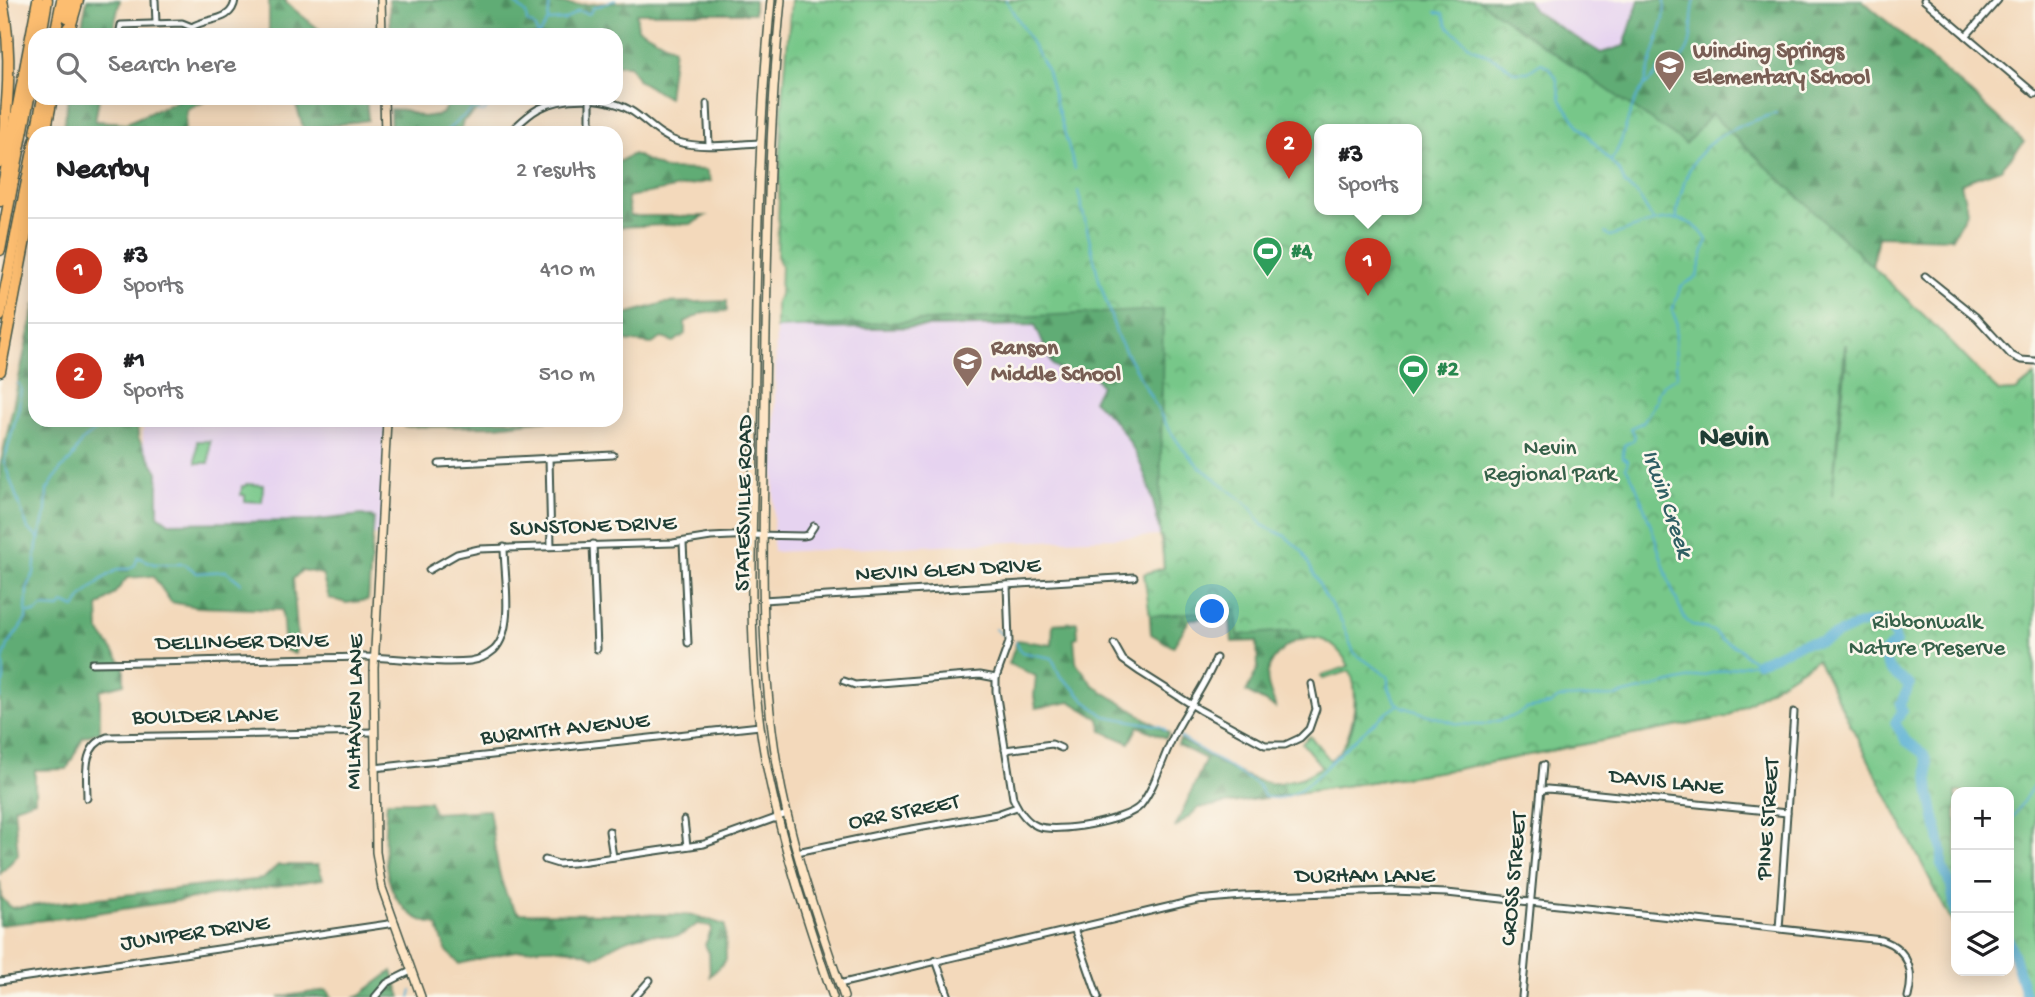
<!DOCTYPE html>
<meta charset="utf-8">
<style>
:root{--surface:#fff;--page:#f6f6f6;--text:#202124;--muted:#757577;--line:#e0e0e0;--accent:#c8321e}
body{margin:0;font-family:"Gochi Hand",sans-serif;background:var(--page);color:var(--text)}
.controls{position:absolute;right:21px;bottom:21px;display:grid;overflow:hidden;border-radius:14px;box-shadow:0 4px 18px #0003}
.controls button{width:63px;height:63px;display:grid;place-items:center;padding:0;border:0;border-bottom:2px solid var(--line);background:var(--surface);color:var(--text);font:35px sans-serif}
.you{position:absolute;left:1213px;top:612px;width:24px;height:24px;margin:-18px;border:5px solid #fff;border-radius:50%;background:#1a73e8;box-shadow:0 0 0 10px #1a73e833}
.badge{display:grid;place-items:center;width:46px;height:46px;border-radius:50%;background:var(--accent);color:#fff;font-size:23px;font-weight:700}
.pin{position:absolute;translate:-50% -58px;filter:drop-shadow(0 2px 4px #0008)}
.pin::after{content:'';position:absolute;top:37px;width:24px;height:21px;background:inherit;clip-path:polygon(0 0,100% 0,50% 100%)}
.popup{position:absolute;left:1314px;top:124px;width:108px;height:91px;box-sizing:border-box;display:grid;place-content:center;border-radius:14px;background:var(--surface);filter:drop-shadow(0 2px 5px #0005);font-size:23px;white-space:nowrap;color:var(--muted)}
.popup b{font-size:26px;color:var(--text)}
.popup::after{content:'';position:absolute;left:50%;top:100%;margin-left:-14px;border:14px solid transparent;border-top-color:var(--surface)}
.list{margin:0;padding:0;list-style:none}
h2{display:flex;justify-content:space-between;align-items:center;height:91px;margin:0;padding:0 28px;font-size:30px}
h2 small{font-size:23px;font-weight:400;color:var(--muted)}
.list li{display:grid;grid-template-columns:46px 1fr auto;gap:21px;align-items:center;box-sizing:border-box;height:105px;padding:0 28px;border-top:2px solid var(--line)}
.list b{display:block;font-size:26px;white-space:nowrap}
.list p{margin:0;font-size:23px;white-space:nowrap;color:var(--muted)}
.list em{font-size:23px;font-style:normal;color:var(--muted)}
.icon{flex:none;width:38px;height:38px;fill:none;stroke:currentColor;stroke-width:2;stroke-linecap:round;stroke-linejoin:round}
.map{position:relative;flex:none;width:2035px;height:997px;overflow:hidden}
.search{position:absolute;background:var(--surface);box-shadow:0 4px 18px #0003;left:28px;top:28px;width:595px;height:77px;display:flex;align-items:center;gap:18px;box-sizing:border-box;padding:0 24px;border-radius:21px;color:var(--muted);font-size:26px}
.panel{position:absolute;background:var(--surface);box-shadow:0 4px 18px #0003;left:28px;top:126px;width:595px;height:301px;border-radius:21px}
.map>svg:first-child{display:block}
</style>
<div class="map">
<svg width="2035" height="997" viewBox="0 0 2035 997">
<defs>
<pattern id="forest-firs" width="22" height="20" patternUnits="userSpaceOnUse" patternTransform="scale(1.75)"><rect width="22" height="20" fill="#61ac75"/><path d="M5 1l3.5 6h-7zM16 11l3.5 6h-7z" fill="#4f8d61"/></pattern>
<pattern id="park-crowns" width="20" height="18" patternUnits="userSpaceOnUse" patternTransform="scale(1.75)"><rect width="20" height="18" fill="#77c789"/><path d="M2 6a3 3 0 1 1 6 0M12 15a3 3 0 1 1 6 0" fill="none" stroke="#61a371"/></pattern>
</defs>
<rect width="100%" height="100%" fill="#fbf7ec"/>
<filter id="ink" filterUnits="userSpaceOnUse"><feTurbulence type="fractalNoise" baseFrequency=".0143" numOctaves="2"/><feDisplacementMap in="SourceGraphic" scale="14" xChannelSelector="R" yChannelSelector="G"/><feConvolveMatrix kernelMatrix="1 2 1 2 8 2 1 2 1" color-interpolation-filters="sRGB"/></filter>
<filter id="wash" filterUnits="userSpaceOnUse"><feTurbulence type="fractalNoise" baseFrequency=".00686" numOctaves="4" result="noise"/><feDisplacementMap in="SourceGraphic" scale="28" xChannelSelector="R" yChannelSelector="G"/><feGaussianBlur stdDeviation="1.57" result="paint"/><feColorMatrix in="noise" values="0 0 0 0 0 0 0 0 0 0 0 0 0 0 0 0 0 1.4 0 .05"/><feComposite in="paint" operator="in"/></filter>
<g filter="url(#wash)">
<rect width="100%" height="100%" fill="#f3d9bb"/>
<g fill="#e6d3f0">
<polygon points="1478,0 1807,0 1686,144"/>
<polygon points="1163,309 1160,536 773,552 776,328"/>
<polygon points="143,420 386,420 382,535 142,539"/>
</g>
<polygon fill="#77c789" stroke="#4b825e" stroke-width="2" points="197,441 210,441 209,463 196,463"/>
<g fill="url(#forest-firs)" stroke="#407454" stroke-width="2">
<polygon points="87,0 120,0 112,35 80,35"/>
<polygon points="269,0 286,0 286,3 326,35 269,35"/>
<polygon points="389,0 523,0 576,5 649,0 754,0 754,13 636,13 638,28 674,48 668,98 638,80 629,65 616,65 616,35 391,35"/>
<path d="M1227 0H1527L1534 11 1601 53 1624 46 1639 0H1862L1996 115 2024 142 2001 169 1961 183 1967 211 1952 238 1878 236 1872 267 1999 392 2016 391 2033 377 2035 997H2026L2009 940V792H1956V930L1817 659 1726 717 1456 769 1199 808 1175 828 1206 759 1178 745 1180 740C1206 754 1242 780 1271 783 1286 784 1299 780 1312 773 1322 767 1334 760 1341 750 1362 717 1364 640 1311 638 1294 637 1272 655 1268 672 1265 683 1273 698 1276 708L1246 692 1258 668 1257 641 1232 642 1230 616 1190 619 1173 647 1151 634 1148 588 1144 574 1164 568C1161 524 1148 465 1120 428 1113 418 1102 409 1093 400L1101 386 1089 369 1074 380 1052 364 1035 325 819 329 790 324 1078 191 1251 403 1477 148Z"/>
<polygon points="68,98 99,98 95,121 126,123 184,98 211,98 187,110 184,133 63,133"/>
<polygon points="294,98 366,98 368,120 304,130"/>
<polygon points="451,98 495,98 463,121 460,133 391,133 390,109 405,110 422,117 442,114"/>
<polygon points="633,154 664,169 706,170 711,181 627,197 630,216 705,216 691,224 616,227 616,163"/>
<polygon points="727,301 727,311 704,312 685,322 685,334 674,342 662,338 652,344 616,340 616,317 664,303"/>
<polygon points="35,304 35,420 137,420 138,438 158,472 158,515 169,523 309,521 362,515 374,518 368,600 346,603 329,598 322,574 302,570 293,579 297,632 295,654 285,650 282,610 197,607 171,602 153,576 127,578 114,594 98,607 99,631 124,666 124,684 100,690 100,732 83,737 67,769 35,770 35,800 14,807 18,855 0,874 0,466"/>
<polygon points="405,420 548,420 496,426 404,427"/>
<polygon points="1077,622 1078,637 1074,638 1076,662 1094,686 1169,733 1166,738 1138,726 1129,743 1102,731 1099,719 1071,702 1036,708 1034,696 1036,676 1009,664 1017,640 1052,645 1053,624"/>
<path d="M387 801H429L434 813 489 810C495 840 496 892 519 913L693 915 725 925 726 960 710 976 709 953 705 945 711 931V926L697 924C673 945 671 932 646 935 626 937 612 947 595 957 587 954 578 950 569 949 533 944 493 956 459 964L446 950 437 925C377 913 383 849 387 801Z"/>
<polygon points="278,865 318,865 323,879 63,918 0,925 0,881 1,897 11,908 263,879"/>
<polygon points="392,971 401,997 354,997 360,995"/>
<polygon points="327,990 332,997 279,997"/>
</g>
<g fill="url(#park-crowns)" stroke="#4b825e" stroke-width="2" fill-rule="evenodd">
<path d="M791 0H1478L1686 144 1711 114 1933 324 1999 392 2016 391 2035 376V997H2026L2009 940V792H1956V930L1817 659 1726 717 1456 769 1283 795 1282 782 1302 778 1322 767 1302 743 1310 736 1330 760C1357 740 1361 700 1350 671L1323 679 1321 676 1349 666C1340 649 1323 632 1302 640L1299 630 1238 635 1236 609 1150 616 1144 574 1164 568 1162 537 1160 536 1163 310 776 328V301L780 295 781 265 777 256 782 109ZM1319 130H1417V210H1319ZM1846 345V362L1832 496 1845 345Z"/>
<polygon points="246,484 263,485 262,502 245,501 245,495 241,495 242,486 246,486"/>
</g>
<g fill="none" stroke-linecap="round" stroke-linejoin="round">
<g stroke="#56afd3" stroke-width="2">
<polyline points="512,0 526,14 527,22 534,26 538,35"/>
<polyline points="1006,0 1046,68 1075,169"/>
<polyline points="1436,12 1443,13 1448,26 1471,47 1503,63 1514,72 1528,72 1541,63 1549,67 1556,77 1561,100 1575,121 1620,172 1625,184 1640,198 1653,220"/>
<polyline points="548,21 565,20 578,11 589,14 593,8 615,0"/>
<polyline points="539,34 548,21 550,0"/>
<polyline points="1644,86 1664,19 1665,0"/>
<path d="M444 133C454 124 462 116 475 108L479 112H484L496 98"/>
<path d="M1611 161C1626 140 1626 112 1641 90 1646 82 1655 81 1658 70 1665 66 1673 66 1679 61 1698 44 1688 21 1695 0"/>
<polyline points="1078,191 1099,280 1118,338 1167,426 1182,448 1200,467 1251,507 1262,525 1285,536 1302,551 1324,594 1342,622 1354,653 1388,676 1388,686 1395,701 1403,707 1458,724 1482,725 1512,717 1526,709 1549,705 1559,698 1616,696 1758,662"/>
<path d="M1677 219C1676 207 1680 198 1683 187 1696 138 1735 127 1776 113"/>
<path d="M1605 233 1610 236C1643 227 1684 201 1707 240L1697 276 1681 286 1672 311 1677 322 1675 344 1677 376 1664 384 1657 393 1656 402 1643 422 1631 428 1635 436 1633 441 1624 445 1623 457 1628 461 1626 468C1637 482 1639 496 1646 512 1659 547 1668 587 1686 620L1692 625 1713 631 1722 640 1739 648 1747 657 1757 662"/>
<polyline points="18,383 21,388 19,407 4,462 28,529 40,539"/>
<polyline points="28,613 35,613 42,607 60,608 64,603 75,608 82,597 101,580 118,569 129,569 135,565 138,557 154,564 185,564 197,573 226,571 241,583"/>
<polyline points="995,629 1003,635"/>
<polyline points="1016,642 1021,652 1052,658 1060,676 1075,689 1084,700 1105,716 1160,726 1166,730"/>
<polyline points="0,698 4,678 3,660 8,645 26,619 27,589 34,573 37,545 46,511 47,490 61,469 71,460 81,442 109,420"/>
<path d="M1180 737 1258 785 1264 796C1292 807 1318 774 1336 757 1354 739 1377 719 1398 705"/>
<polyline points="2009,823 2035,783"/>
<polyline points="410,997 412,991"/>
</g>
<g stroke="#56afd3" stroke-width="10">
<path d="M1758 662C1774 657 1788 648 1804 643 1810 641 1815 643 1821 641 1840 636 1889 600 1896 642L1884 652C1884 671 1897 676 1910 685L1900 704 1902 711 1895 723 1906 741 1924 754 1927 763 1930 794 1942 851V866L1951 886 1956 915"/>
<polyline points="2009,940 2026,997"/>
</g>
</g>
</g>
<g filter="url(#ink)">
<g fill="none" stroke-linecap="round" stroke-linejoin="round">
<defs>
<g id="street">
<polyline points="155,0 156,23"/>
<polyline points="1924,0 2035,94"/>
<path d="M192 27C207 17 232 23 235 0"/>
<polyline points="119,35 121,25 182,23 192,27"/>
<polyline points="1966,36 1998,0"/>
<polyline points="160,98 166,98"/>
<polyline points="707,104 709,144"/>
<path d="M509 133C518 125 527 115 538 109 564 95 609 96 633 112 648 122 659 136 678 142 702 149 734 144 759 143"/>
<polyline points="590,133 590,101"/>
<polyline points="1925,276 1976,317 2011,355 2021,360 2035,361"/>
<polyline points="549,458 551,546"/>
<polyline points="439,464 613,455"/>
<polyline points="683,543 688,643"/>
<polyline points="593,544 597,649"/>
<polyline points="429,570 457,554 479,549 673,543 711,537 752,535 803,536 808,535 814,526"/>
<path d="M1007 585 1009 642 996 678V691L1013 798C1018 809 1025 821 1037 826 1056 834 1126 821 1140 806 1155 788 1164 754 1175 733 1188 707 1206 685 1216 658"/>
<polyline points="763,600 1134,577"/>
<polyline points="1114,644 1123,660 1140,672 1200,710 1265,745 1285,745 1300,738 1309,729 1316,709 1311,684"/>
<path d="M92 663C181 662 270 659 358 657 396 656 433 665 470 661 479 660 487 656 494 650 515 629 504 576 504 547"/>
<polyline points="844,681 855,685 980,675 996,678"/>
<polyline points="1005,750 1052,744 1061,748"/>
<polyline points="374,768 760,726"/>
<polyline points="1541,791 1547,789 1559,790 1787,813"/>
<path d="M87 798C87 775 81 747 107 737L374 732"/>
<polyline points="684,820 687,846"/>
<polyline points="609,831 613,857"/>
<polyline points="797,852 878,835 997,814 1017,807"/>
<polyline points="545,860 558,864 573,863 704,844 787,814"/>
<polyline points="1074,928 1098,997"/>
<polyline points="1779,929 1794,712"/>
<polyline points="936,960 949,997"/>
<polyline points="0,981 395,923"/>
<path d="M839 984 1197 900 1242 896 1392 891 1447 893 1882 940C1908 949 1915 971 1908 997"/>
<polyline points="375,997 387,983 411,971"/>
<polyline points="635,997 650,980"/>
<polyline points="1522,997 1543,765"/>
</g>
<g id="secondary">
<polyline points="381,0 382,35"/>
<path d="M771 0C757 144 756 289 754 434 753 540 746 648 764 752 779 836 806 917 833 997"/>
<path d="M781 0C768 133 767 267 765 401 764 522 757 644 777 764 790 844 818 921 844 997"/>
<polyline points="384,98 385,133"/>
<polyline points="387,420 374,668 376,852 382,888 421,997"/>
</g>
<g id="highway">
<polyline points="67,17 70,0"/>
<polyline points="41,35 47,0"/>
<polyline points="55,35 62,0"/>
<polyline points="63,35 71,24 78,0"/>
<polyline points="36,133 43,98"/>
<polyline points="45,133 52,98"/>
<path d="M0 162C8 108 13 54 2 0"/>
<polyline points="0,201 38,0"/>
<polyline points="0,250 35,66"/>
<polyline points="0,316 35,141"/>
<polyline points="0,371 35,187"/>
</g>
</defs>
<use href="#street" stroke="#3f5448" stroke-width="9"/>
<use href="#secondary" stroke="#3f5448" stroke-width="10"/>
<use href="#highway" stroke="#3f5448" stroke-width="13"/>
<use href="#street" stroke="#fff" stroke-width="5"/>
<use href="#secondary" stroke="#fee5c5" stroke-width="7"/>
<use href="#highway" stroke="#fcbd6f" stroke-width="10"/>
</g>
</g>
<defs>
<symbol id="school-pin" viewBox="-11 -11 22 30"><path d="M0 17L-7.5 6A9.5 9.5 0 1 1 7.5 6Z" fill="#8d6e63" stroke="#fbf7ec"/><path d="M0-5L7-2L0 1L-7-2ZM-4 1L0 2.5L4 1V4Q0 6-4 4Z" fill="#fff"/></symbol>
<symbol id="stadium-pin" viewBox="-11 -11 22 30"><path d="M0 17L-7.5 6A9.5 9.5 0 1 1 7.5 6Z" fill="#2e9e5b" stroke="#fbf7ec"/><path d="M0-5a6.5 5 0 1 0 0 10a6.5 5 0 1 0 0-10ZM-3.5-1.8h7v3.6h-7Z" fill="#fff"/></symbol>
</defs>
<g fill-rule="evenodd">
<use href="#school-pin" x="1652" y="48" width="35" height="47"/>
<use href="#stadium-pin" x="1250" y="234" width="35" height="47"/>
<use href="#school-pin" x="950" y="344" width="35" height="47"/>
<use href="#stadium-pin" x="1396" y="352" width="35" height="47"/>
</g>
<g text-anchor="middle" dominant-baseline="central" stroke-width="5" stroke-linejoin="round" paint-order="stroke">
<g font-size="23" font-weight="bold" fill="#785e54" stroke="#fbf7ec" text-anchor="start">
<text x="1693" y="52">Winding Springs<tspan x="1693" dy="26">Elementary School</tspan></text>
<text x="991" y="349">Ranson<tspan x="991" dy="26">Middle School</tspan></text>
</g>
<g font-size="23" font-weight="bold" fill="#27864d" stroke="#fbf7ec" text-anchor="start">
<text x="1291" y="252">#4</text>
<text x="1437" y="370">#2</text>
</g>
<g font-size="23" fill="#356049" stroke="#fbf7ec">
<text x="1550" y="449">Nevin<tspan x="1550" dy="26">Regional Park</tspan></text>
<text x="1927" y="623">Ribbonwalk<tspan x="1927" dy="26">Nature Preserve</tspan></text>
</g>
<g font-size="23" fill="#1f3d34" stroke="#fbf7ec">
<text transform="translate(745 503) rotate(-89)">STATESVILLE ROAD</text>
<text transform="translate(593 527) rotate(-2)">SUNSTONE DRIVE</text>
<text transform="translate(948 571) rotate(-3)">NEVIN GLEN DRIVE</text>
<text transform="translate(242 643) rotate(-1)">DELLINGER DRIVE</text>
<text transform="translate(356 712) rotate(-89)">MILHAVEN LANE</text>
<text transform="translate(205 717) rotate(-1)">BOULDER LANE</text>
<text transform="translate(565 730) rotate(-6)">BURMITH AVENUE</text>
<text transform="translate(1666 783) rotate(6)">DAVIS LANE</text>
<text transform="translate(904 813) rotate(-11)">ORR STREET</text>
<text transform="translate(1769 819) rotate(-86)">PINE STREET</text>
<text x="1365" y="877">DURHAM LANE</text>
<text transform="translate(1515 879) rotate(-85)">CROSS STREET</text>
<text transform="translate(195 934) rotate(-8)">JUNIPER DRIVE</text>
</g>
<g font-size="24" font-style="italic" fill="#305f64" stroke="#fbf7ec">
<text transform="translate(1666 504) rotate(71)">Irwin Creek</text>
</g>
<g font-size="30" font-weight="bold" fill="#1f3d34" stroke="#fbf7ec">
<text x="1734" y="439">Nevin</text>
</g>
</g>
</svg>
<div class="controls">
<button>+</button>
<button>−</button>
<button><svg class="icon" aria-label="layers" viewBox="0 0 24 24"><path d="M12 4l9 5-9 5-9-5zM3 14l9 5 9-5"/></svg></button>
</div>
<div class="you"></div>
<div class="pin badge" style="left:1368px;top:296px">1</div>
<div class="popup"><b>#3</b>Sports</div>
<div class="pin badge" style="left:1289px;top:179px">2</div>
<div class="search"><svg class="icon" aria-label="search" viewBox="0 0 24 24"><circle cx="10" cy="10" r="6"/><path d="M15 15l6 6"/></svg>Search here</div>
<section class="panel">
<h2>Nearby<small>2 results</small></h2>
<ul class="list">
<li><span class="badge">1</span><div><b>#3</b><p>Sports</p></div><em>410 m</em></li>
<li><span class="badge">2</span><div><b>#1</b><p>Sports</p></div><em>510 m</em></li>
</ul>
</section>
</div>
